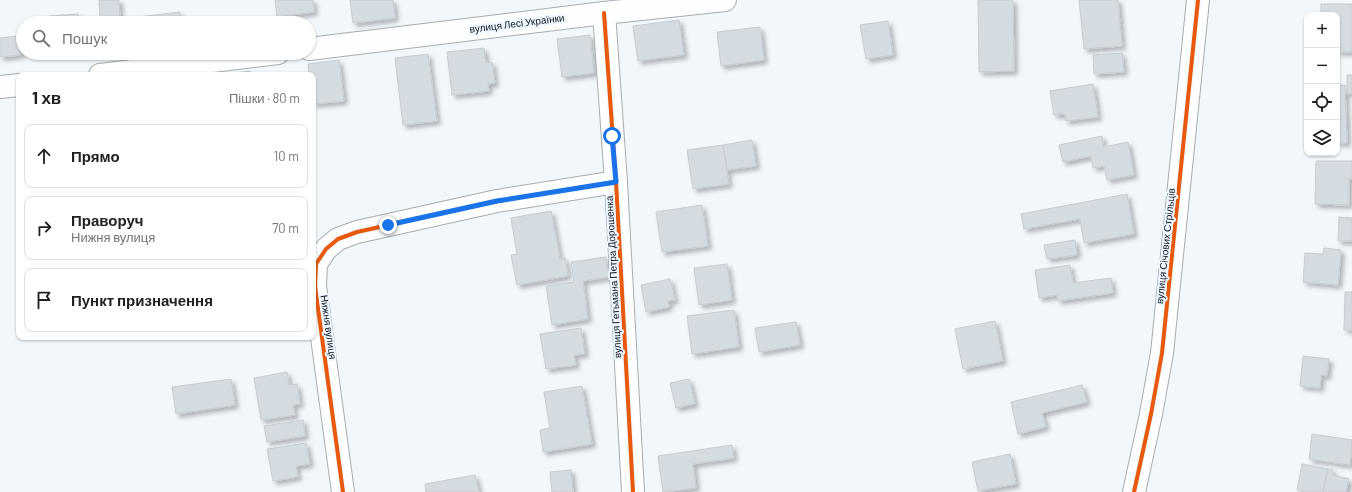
<!DOCTYPE html>
<html lang="uk">
<meta charset="utf-8">
<style>
:root{--surface:#fff;--page:#f2f2f2;--text:#202124;--muted:#757577;--line:#e0e0e0}
body{margin:0;font-family:Barlow,sans-serif;background:var(--page);color:var(--text)}
.controls{position:absolute;right:12px;top:12px;display:grid;overflow:hidden;border-radius:8px;box-shadow:0 1px 3px #0004}
.controls button{width:36px;height:36px;display:grid;place-items:center;padding:0;border:0;border-bottom:1px solid var(--line);background:var(--surface);color:var(--text);font:20px sans-serif}
.stop{position:absolute;width:12px;height:12px;margin:-9px;border:3px solid #1a73e8;border-radius:50%;background:#fff}
.stop.end{background:#1a73e8;border-color:#fff;box-shadow:0 1px 4px #0008}
.list{margin:0;padding:0;list-style:none}
h2{display:flex;justify-content:space-between;align-items:center;height:52px;margin:0;padding:0 16px;font-size:17px}
h2 small{font-size:13px;font-weight:400;color:var(--muted)}
.list li{display:grid;grid-template-columns:26px 1fr auto;gap:12px;align-items:center;box-sizing:border-box;height:64px;margin:0 8px 8px;padding:0 8px;border:1px solid var(--line);border-radius:8px}
.list b{display:block;font-size:15px;white-space:nowrap}
.list p{margin:0;font-size:13px;white-space:nowrap;color:var(--muted)}
.list em{font-size:13px;font-style:normal;color:var(--muted)}
.icon{flex:none;width:22px;height:22px;fill:none;stroke:currentColor;stroke-width:2;stroke-linecap:round;stroke-linejoin:round}
.map{position:relative;flex:none;width:1352px;height:492px;overflow:hidden}
.search{position:absolute;background:var(--surface);box-shadow:0 1px 3px #0004;left:16px;top:16px;width:300px;height:44px;display:flex;align-items:center;gap:10px;box-sizing:border-box;padding:0 14px;border-radius:22px;color:var(--muted);font-size:15px}
.panel{position:absolute;background:var(--surface);box-shadow:0 1px 3px #0004;left:16px;top:72px;width:300px;height:268px;border-radius:8px}
.map>svg:first-child{display:block}
</style>
<div class="map">
<svg width="1352" height="492" viewBox="0 0 1352 492">
<defs>
<filter id="shadow"><feDropShadow dx="3.5" dy="3.5" stdDeviation="2" flood-color="#0004"/></filter>
</defs>
<rect width="100%" height="100%" fill="#f2f7fb"/>
<g fill="#d5dce1" stroke="#c6ccd2" filter="url(#shadow)">
<polygon points="99,0 119,0 120,18 100,19"/>
<polygon points="275,0 313,0 314,12 277,17"/>
<polygon points="350,0 393,0 395,18 353,23"/>
<polygon points="978,0 1013,0 1014,71 979,72"/>
<polygon points="1079,0 1118,0 1122,46 1084,49"/>
<polygon points="1321,4 1352,4 1352,52 1337,52 1337,15 1321,15"/>
<polygon points="180,12 181,23 139,23 138,17"/>
<polygon points="78,14 79,23 50,23 49,16"/>
<polygon points="679,20 684,55 638,61 633,26"/>
<polygon points="888,21 893,55 866,59 860,25"/>
<polygon points="760,27 764,60 721,66 717,32"/>
<polygon points="590,35 594,73 562,77 557,39"/>
<polygon points="18,36 21,55 0,57 0,38"/>
<polygon points="484,48 486,63 492,62 495,83 488,84 489,91 452,95 447,52"/>
<polygon points="1122,53 1124,72 1094,74 1093,55"/>
<polygon points="428,54 437,121 403,125 395,58"/>
<polygon points="339,60 344,101 313,104 313,75 309,75 308,64"/>
<polygon points="250,71 250,75 219,75"/>
<rect x="1347" y="75" width="5" height="18"/>
<polygon points="1093,84 1098,117 1066,121 1065,114 1054,115 1050,91"/>
<polygon points="1337,85 1345,85 1347,143 1337,143"/>
<polygon points="1102,136 1104,147 1128,142 1134,175 1107,180 1104,166 1093,168 1091,156 1063,162 1059,145"/>
<polygon points="752,140 756,166 727,170 723,145"/>
<polygon points="723,145 729,184 693,189 687,150"/>
<polygon points="1316,161 1352,161 1352,179 1349,179 1349,205 1315,204"/>
<polygon points="1127,194 1134,234 1084,243 1080,219 1024,229 1021,214"/>
<polygon points="702,205 708,246 662,252 656,212"/>
<polygon points="551,211 560,259 565,258 568,276 517,285 511,255 517,254 511,218"/>
<polygon points="1339,217 1352,218 1352,241 1338,241"/>
<polygon points="1075,240 1077,255 1047,259 1044,245"/>
<polygon points="1324,248 1341,250 1338,285 1303,282 1305,253 1323,254"/>
<polygon points="606,257 609,277 583,281 588,319 552,325 546,286 574,282 571,262"/>
<polygon points="727,264 732,300 699,305 694,268"/>
<polygon points="1070,265 1073,283 1111,278 1113,293 1058,301 1057,295 1039,298 1035,270"/>
<polygon points="670,279 675,300 668,301 669,307 646,312 641,285"/>
<polygon points="1345,292 1352,292 1352,330 1344,330"/>
<polygon points="734,310 739,347 692,354 687,316"/>
<polygon points="995,321 1003,361 963,369 955,329"/>
<polygon points="796,322 800,345 759,352 755,328"/>
<polygon points="581,328 585,354 574,355 576,365 546,369 540,334"/>
<polygon points="1303,356 1329,359 1327,376 1321,375 1320,388 1300,386"/>
<polygon points="287,372 289,385 297,384 300,404 293,405 295,415 261,420 254,378"/>
<polygon points="231,379 235,405 176,414 172,387"/>
<polygon points="689,379 695,404 676,408 670,383"/>
<polygon points="1082,385 1087,402 1042,413 1046,427 1018,434 1011,402"/>
<polygon points="582,386 592,444 543,452 540,430 550,428 544,392"/>
<polygon points="303,420 305,436 267,442 264,426"/>
<polygon points="1312,434 1352,440 1350,465 1309,459"/>
<polygon points="306,443 310,464 296,466 298,477 273,481 267,449"/>
<polygon points="732,445 734,458 693,464 696,488 663,492 658,456"/>
<polygon points="1010,454 1016,484 978,491 972,462"/>
<polygon points="1302,464 1328,469 1323,492 1306,492 1297,490"/>
<polygon points="1328,469 1333,470 1332,475 1349,479 1346,492 1323,492"/>
<polygon points="571,470 573,492 552,492 550,472"/>
<polygon points="475,475 479,492 426,492 425,484"/>
</g>
<g fill="none" stroke-linecap="round" stroke-linejoin="round">
<defs>
<g id="minor">
<polyline points="604,13 616,182 633,492"/>
<polyline points="309,49 604,13 725,0"/>
<polyline points="100,75 278,53"/>
<polyline points="0,87 19,85"/>
<polyline points="343,492 315,286 316,264 326,249 338,239 357,232 497,201 616,182"/>
</g>
<polyline id="tertiary" points="1134,492 1151,414 1162,353 1198,0"/>
</defs>
<use href="#minor" stroke="#a7adb2" stroke-width="24"/>
<use href="#tertiary" stroke="#a7adb2" stroke-width="24"/>
<use href="#minor" stroke="#fdfefe" stroke-width="22"/>
<use href="#tertiary" stroke="#fdfefe" stroke-width="22"/>
<defs>
<g id="cycleway">
<polyline points="604,13 616,182 633,492"/>
<polyline points="343,492 315,286 316,264 326,249 338,239 357,232 497,201 616,182"/>
<polyline points="1134,492 1151,414 1162,353 1198,0"/>
</g>
</defs>
<use href="#cycleway" stroke="#eef7ff" stroke-width="6"/>
<use href="#cycleway" stroke="#e8590c" stroke-width="4"/>
</g>
<g fill="none" stroke-linecap="round" stroke-linejoin="round">
<polyline stroke="#1a73e8" stroke-width="5" points="388,225 497,201 616,182 612,136"/>
</g>
<g text-anchor="middle" dominant-baseline="central" stroke-width="4" stroke-linejoin="round" paint-order="stroke">
<g font-size="10" fill="#0f171e" stroke="#eef7ff">
<text transform="translate(517 23) rotate(-7)">вулиця Лесі Українки</text>
<text transform="translate(1165 246) rotate(-84)">вулиця Січових Стрільців</text>
<text transform="translate(613 277) rotate(-93)">вулиця Гетьмана Петра Дорошенка</text>
<text transform="translate(329 327) rotate(82)">Нижня вулиця</text>
</g>
</g>
</svg>
<div class="controls">
<button>+</button>
<button>−</button>
<button><svg class="icon" aria-label="locate" viewBox="0 0 24 24"><circle cx="12" cy="12" r="6"/><path d="M12 2v4M12 18v4M2 12h4M18 12h4"/></svg></button>
<button><svg class="icon" aria-label="layers" viewBox="0 0 24 24"><path d="M12 4l9 5-9 5-9-5zM3 14l9 5 9-5"/></svg></button>
</div>
<div class="stop" style="left:612px;top:136px"></div>
<div class="stop end" style="left:388px;top:225px"></div>
<div class="search"><svg class="icon" aria-label="search" viewBox="0 0 24 24"><circle cx="10" cy="10" r="6"/><path d="M15 15l6 6"/></svg>Пошук</div>
<section class="panel">
<h2>1 хв<small>Пішки · 80 m</small></h2>
<ul class="list">
<li><svg class="icon" aria-label="ahead" viewBox="0 0 24 24"><path d="M12 20V5M6 11l6-6 6 6"/></svg><div><b>Прямо</b></div><em>10 m</em></li>
<li><svg class="icon" aria-label="right" viewBox="0 0 24 24"><path d="M7 20v-9h11M14 6l5 5-5 5"/></svg><div><b>Праворуч</b><p>Нижня вулиця</p></div><em>70 m</em></li>
<li><svg class="icon" aria-label="arrive" viewBox="0 0 24 24"><path d="M6 21V4h12l-3 4 3 4H6"/></svg><div><b>Пункт призначення</b></div></li>
</ul>
</section>
</div>
